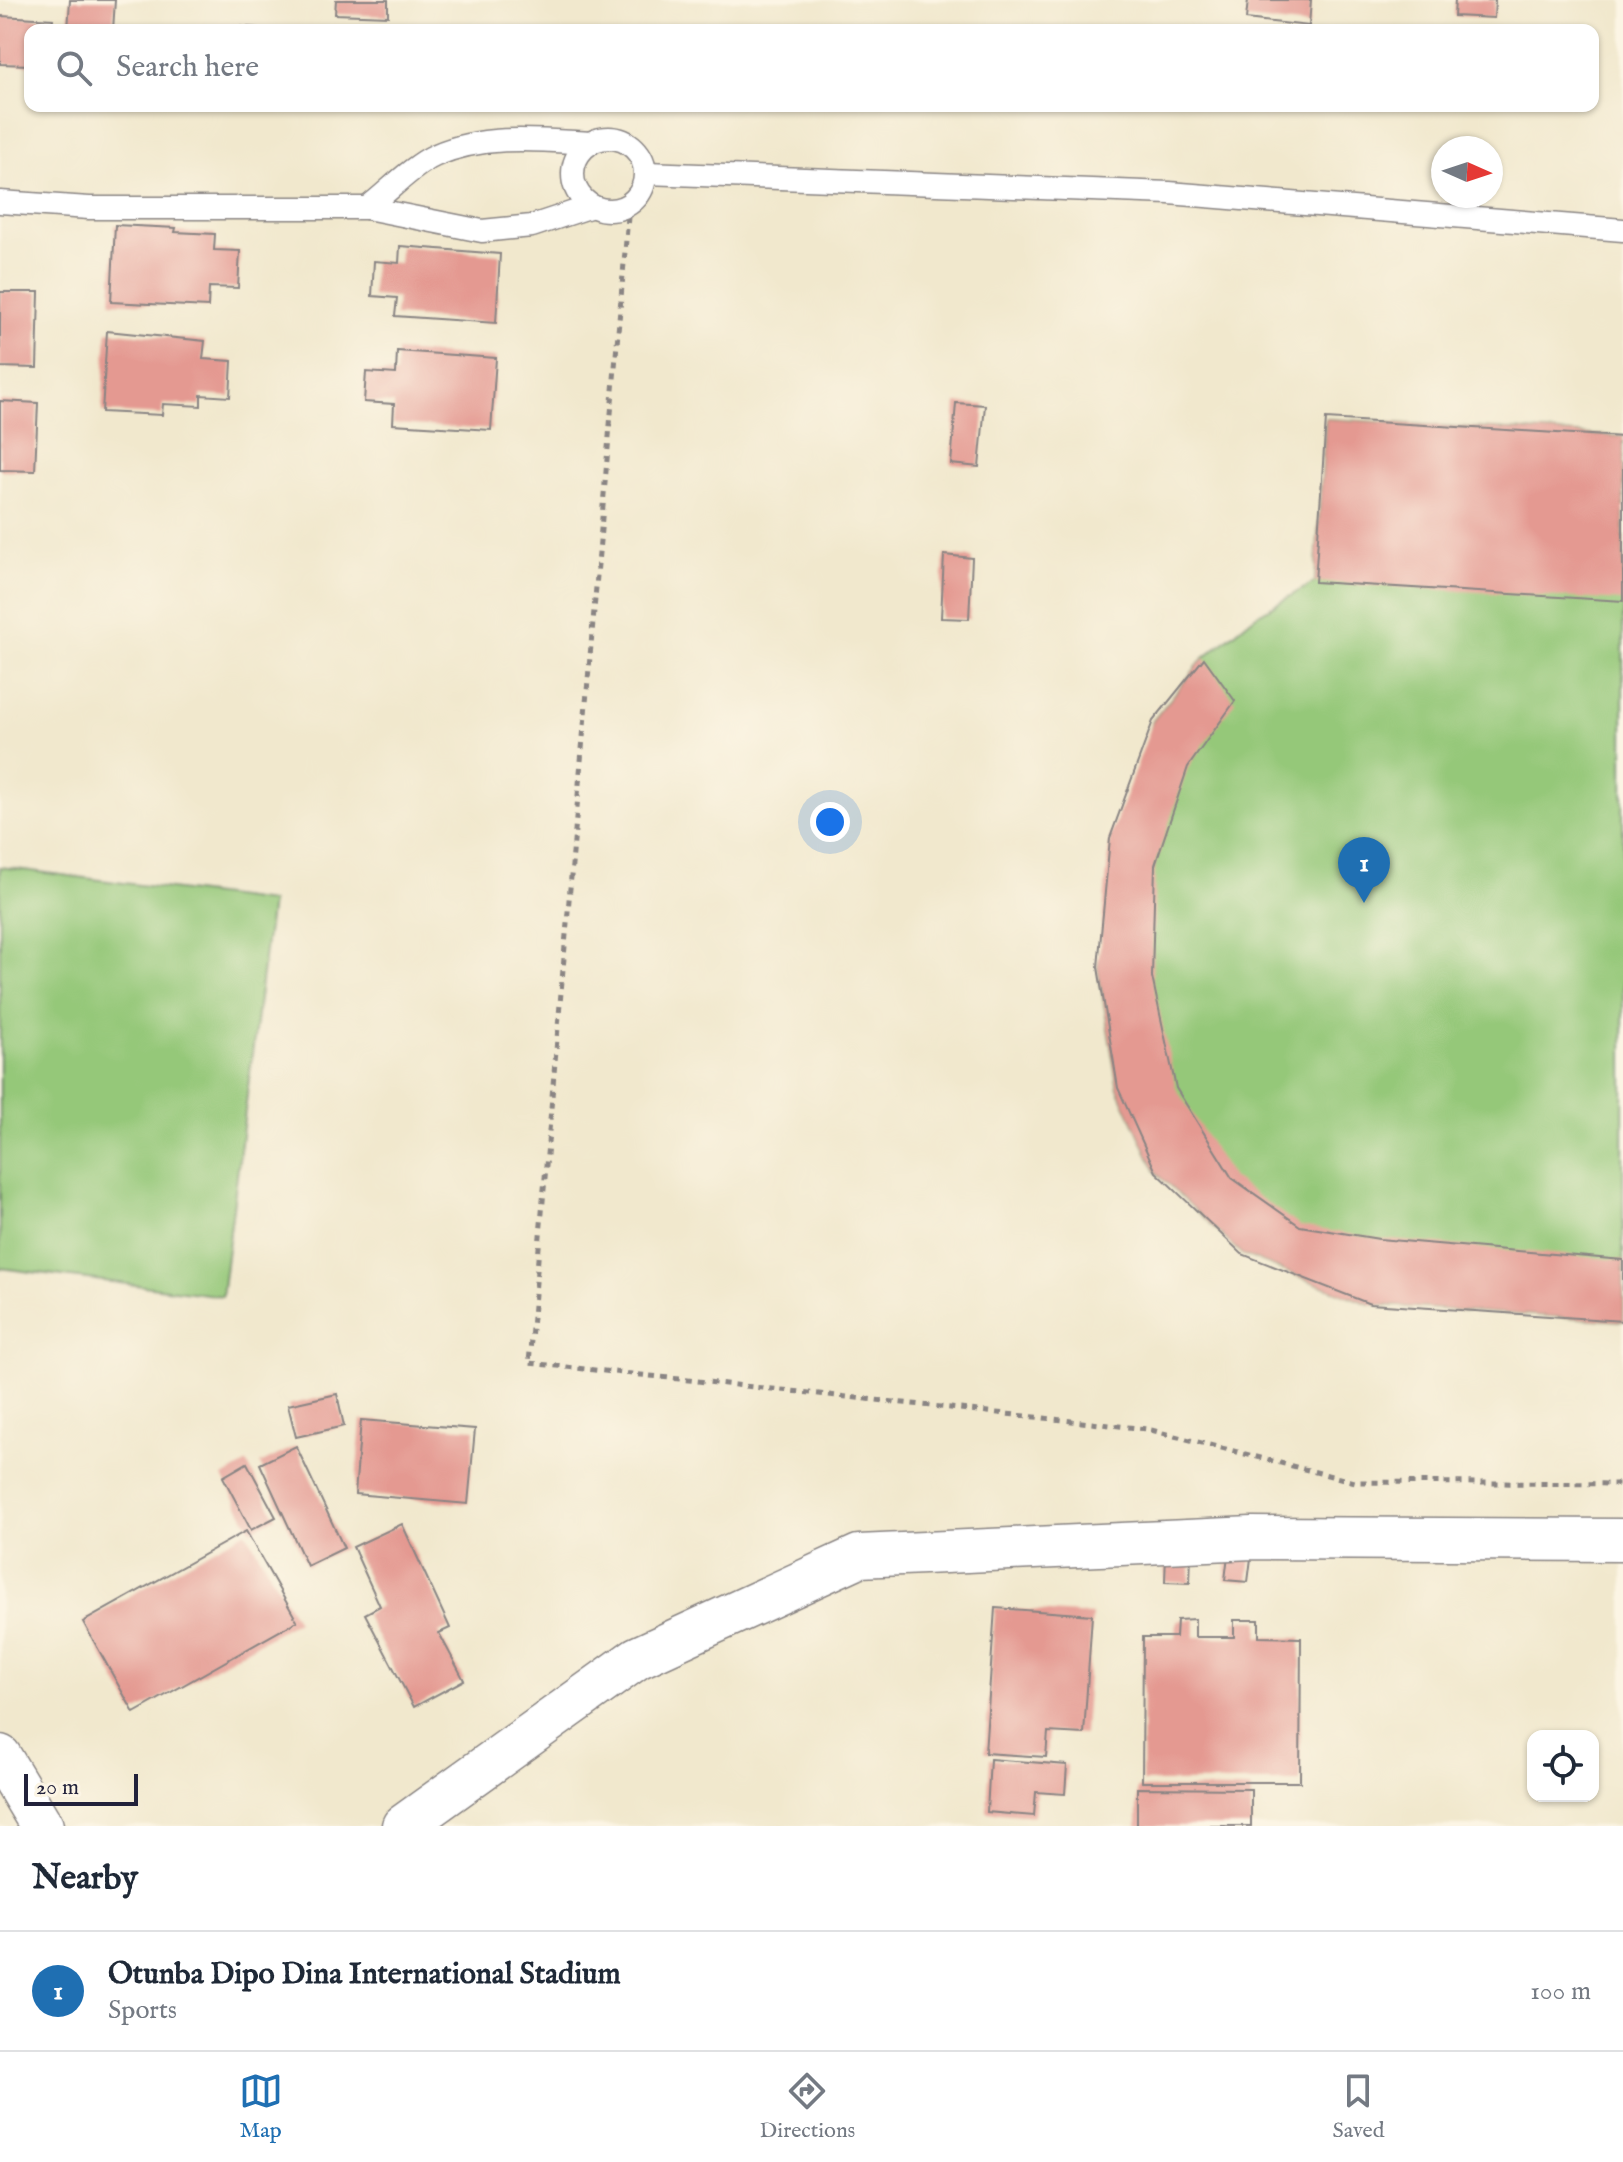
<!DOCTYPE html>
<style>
:root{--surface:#fff;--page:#f2f2f3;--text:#1f2937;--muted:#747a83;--line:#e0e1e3;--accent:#1f6fb2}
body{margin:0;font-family:"IM FELL English",serif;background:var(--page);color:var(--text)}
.controls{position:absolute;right:24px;bottom:24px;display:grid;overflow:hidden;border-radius:16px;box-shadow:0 2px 6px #0004}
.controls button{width:72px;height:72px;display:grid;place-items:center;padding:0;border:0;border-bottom:2px solid var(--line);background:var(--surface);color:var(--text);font:40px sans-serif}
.compass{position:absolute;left:1431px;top:136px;width:72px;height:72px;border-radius:50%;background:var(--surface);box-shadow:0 2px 6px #0004;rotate:93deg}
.scale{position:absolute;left:24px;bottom:20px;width:114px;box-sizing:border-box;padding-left:8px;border:4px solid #22223b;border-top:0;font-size:22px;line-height:28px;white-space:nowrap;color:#22223b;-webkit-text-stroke:6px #fcf5e5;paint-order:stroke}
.you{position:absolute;left:830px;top:822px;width:28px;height:28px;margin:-20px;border:6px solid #fff;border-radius:50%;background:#1a73e8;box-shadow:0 0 0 12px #1a73e833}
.badge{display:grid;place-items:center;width:52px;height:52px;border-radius:50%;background:var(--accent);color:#fff;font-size:26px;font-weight:700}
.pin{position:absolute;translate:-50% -66px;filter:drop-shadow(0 2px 4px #0008)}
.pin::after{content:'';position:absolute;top:42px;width:28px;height:24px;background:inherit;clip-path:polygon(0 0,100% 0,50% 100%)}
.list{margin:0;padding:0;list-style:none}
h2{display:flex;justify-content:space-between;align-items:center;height:104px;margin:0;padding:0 32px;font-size:34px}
h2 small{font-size:26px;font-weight:400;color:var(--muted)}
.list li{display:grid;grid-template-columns:52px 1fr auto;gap:24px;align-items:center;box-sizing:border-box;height:120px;padding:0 32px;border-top:2px solid var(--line)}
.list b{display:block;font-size:30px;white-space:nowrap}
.list p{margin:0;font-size:26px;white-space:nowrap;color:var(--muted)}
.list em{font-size:26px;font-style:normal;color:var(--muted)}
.icon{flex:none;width:44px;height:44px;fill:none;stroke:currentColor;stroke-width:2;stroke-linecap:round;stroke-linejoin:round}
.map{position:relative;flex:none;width:1623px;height:1826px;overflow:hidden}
.search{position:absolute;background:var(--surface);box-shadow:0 2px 6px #0004;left:24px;right:24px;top:24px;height:88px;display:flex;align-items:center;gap:20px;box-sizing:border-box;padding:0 28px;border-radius:16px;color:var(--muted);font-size:30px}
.sheet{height:224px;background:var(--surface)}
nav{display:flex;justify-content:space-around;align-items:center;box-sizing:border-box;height:112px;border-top:2px solid var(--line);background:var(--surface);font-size:22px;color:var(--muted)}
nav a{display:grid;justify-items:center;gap:4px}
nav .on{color:var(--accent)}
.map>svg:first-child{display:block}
</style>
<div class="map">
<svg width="1623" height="1826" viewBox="0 0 1623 1826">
<rect width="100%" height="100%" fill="#fcf5e5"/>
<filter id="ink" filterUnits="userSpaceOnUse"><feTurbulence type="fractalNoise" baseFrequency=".0125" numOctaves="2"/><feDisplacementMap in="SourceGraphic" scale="16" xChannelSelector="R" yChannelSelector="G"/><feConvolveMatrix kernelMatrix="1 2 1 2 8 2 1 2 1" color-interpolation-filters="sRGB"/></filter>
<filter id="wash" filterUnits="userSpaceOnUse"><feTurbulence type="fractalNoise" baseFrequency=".006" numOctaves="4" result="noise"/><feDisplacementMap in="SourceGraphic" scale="32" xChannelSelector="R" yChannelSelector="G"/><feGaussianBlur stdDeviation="1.8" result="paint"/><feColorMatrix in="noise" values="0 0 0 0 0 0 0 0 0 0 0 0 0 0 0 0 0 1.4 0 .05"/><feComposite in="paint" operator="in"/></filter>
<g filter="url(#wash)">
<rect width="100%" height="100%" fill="#f1e8cd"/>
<g fill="#95c879" stroke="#5c755a" stroke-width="2">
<polygon points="1326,419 1623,437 1623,1321 1370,1304 1242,1254 1156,1172 1118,1088 1098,967 1153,721 1204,658 1255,616 1315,582"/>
<polygon points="0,867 271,902 222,1296 0,1268"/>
</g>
<g id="blocks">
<g fill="#e49991">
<polygon points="70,0 115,0 113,30 68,30"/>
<polygon points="336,0 388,0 388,16 335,14"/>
<polygon points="1248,0 1311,0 1309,26 1246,19"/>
<polygon points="1455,0 1495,0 1494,18 1454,16"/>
<polygon points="0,16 53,19 52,30 30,30 30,65 0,64"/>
<polygon points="218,25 258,28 258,30 218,30"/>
<polygon points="115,225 176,228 175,232 215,234 214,250 240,251 238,288 209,287 208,307 111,302"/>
<polygon points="400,246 500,254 496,323 395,316 397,298 372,296 374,261 399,263"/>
<polygon points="0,292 39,292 37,368 0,367"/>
<polygon points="107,331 205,341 203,359 232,361 230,397 201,395 201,406 163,404 162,415 102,412"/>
<polygon points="397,351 496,358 491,430 393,424 394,404 364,402 366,372 396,374"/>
<polygon points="0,401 38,403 35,471 0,470"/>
<polygon points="956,403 985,405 979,467 951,464"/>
<polygon points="1326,419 1623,437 1623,601 1315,582"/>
<polygon points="944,555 972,558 969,619 941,618"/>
<polygon points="1204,658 1235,701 1188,767 1155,865 1152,977 1176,1088 1232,1178 1300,1226 1379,1239 1623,1260 1623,1321 1370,1304 1242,1254 1156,1172 1118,1088 1098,967 1110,838 1153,721"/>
<polygon points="337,1394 344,1426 296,1437 288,1405"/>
<polygon points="361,1420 475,1429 468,1504 355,1494"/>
<polygon points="296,1446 344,1548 307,1566 260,1464"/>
<polygon points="247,1463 276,1517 251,1530 223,1477"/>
<polygon points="402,1524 450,1628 439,1633 464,1680 414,1707 365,1614 380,1606 353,1547"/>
<polygon points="246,1531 297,1621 134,1713 83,1622"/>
<polygon points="1166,1553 1191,1554 1190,1583 1165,1582"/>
<polygon points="1228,1555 1251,1558 1248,1582 1225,1580"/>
<polygon points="995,1608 1092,1615 1084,1734 1048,1732 1046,1757 985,1753"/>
<polygon points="1195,1619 1195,1637 1234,1637 1234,1620 1259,1620 1259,1637 1301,1638 1300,1782 1142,1782 1143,1637 1176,1637 1177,1620"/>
<polygon points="990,1759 1067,1765 1065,1794 1036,1792 1034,1816 987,1812"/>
<polygon points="1137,1788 1251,1789 1251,1826 1137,1826"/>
</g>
</g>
</g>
<g filter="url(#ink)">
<use href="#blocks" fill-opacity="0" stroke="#8a8584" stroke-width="2"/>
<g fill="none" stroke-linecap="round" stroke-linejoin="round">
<defs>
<g id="lane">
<circle cx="609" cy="174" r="36"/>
<polyline points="646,173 1169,193 1623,230"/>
<polyline points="0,202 89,208 367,208 482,231 532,226 592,206"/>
<path d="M367 208C388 192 412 166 436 155 485 134 538 140 590 143"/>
</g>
<g id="street">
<polyline points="0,1756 42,1826"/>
<polyline points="403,1826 637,1658 859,1556 1252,1538 1623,1540"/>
</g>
</defs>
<use href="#lane" stroke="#8a8584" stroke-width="25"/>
<use href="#street" stroke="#8a8584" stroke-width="45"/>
<polyline stroke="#8a8584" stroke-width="5" stroke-dasharray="6 6" stroke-linecap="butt" points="629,205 529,1363 1147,1429 1355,1482 1623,1484"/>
<use href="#lane" stroke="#fff" stroke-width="22"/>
<use href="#street" stroke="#fff" stroke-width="42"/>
</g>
</g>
</svg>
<div class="controls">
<button><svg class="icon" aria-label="locate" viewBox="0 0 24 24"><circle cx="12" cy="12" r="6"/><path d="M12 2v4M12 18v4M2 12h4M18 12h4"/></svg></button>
</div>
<svg class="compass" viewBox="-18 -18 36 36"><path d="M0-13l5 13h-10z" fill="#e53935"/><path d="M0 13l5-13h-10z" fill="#747a83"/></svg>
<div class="scale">20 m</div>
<div class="you"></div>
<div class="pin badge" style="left:1364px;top:903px">1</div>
<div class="search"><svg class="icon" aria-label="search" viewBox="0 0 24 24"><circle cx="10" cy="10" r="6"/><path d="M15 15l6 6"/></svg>Search here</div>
</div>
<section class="sheet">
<h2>Nearby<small></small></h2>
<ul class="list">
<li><span class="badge">1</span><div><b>Otunba Dipo Dina International Stadium</b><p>Sports</p></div><em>100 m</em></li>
</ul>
</section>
<nav>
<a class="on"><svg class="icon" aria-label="map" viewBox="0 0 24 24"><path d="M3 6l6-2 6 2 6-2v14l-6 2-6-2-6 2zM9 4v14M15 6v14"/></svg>Map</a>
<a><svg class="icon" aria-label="directions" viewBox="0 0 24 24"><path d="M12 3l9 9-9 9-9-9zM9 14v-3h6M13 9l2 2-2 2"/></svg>Directions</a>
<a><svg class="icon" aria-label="saved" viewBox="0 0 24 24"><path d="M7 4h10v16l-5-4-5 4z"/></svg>Saved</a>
</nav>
